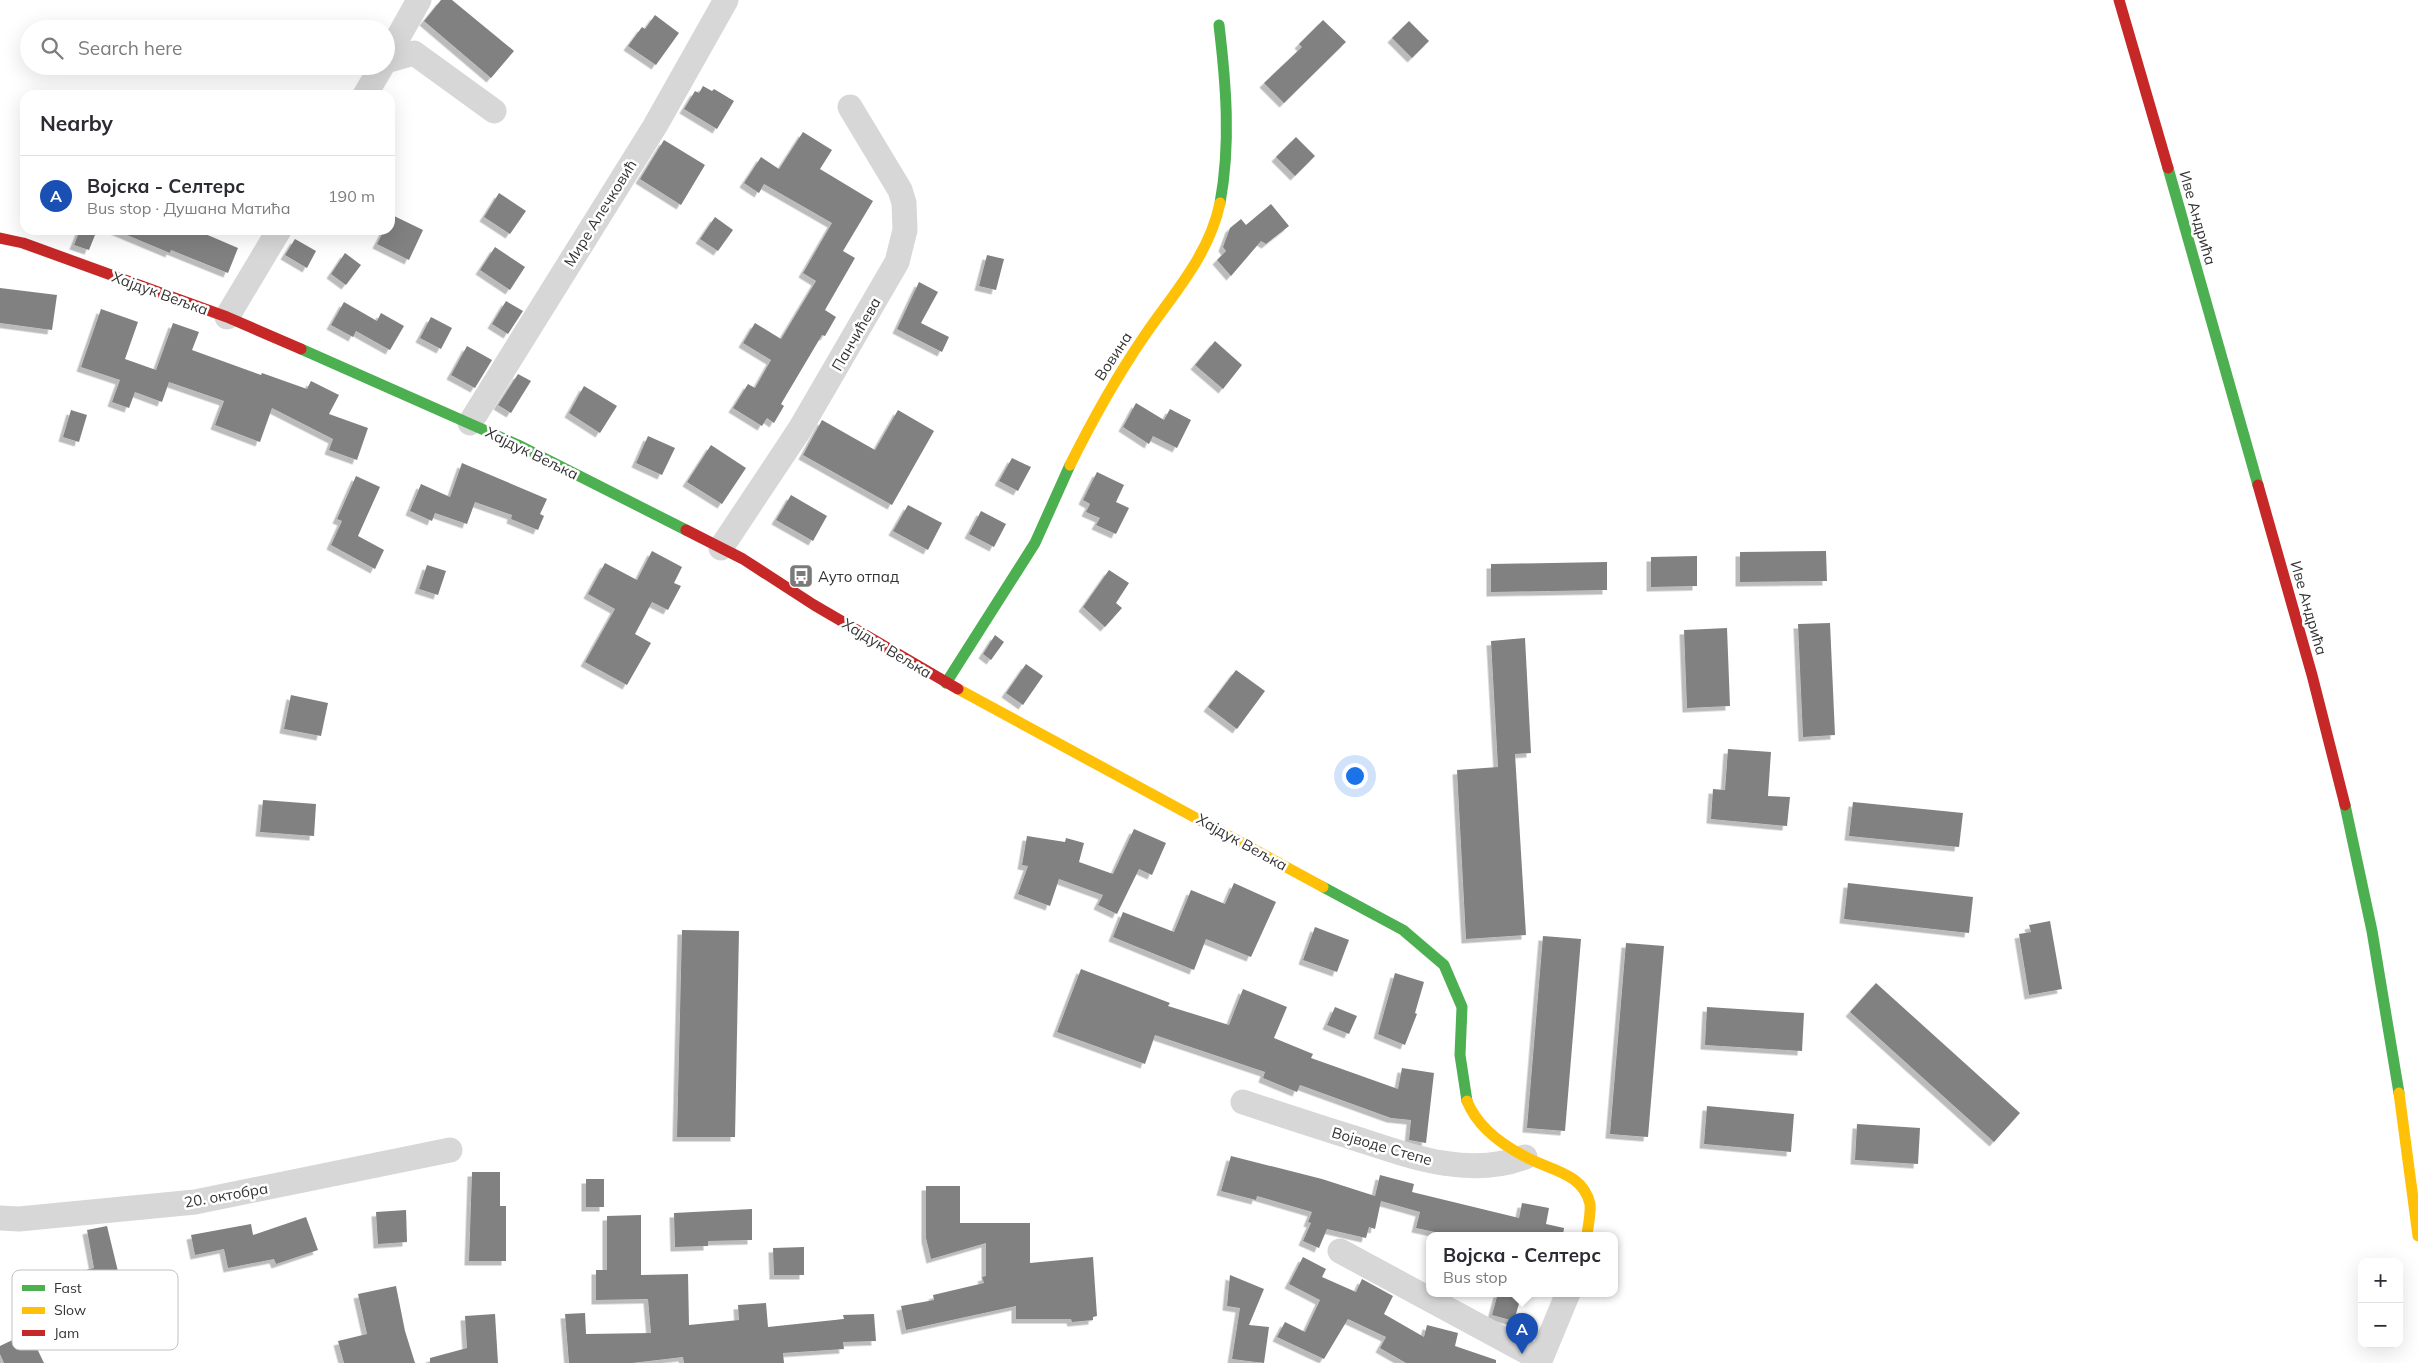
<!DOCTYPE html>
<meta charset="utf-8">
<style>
:root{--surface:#fff;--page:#f7f7f7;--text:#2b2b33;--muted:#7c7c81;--line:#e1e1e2;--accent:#ea580c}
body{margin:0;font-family:Mulish,sans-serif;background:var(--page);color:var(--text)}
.controls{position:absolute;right:15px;bottom:15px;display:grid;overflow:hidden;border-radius:10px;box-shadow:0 5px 20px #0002}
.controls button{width:45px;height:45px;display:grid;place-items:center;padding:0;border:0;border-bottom:1px solid var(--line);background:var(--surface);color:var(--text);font:25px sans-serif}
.you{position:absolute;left:1354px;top:775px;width:18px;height:18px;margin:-12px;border:4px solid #fff;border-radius:50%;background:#1a73e8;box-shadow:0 0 0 8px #1a73e833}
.badge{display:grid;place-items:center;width:32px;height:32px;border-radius:50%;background:var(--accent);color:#fff;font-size:16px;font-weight:700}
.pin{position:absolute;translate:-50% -41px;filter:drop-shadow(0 1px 2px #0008)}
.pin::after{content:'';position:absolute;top:26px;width:18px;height:15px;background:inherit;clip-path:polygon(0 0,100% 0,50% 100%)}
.popup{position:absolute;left:1426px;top:1232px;width:192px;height:65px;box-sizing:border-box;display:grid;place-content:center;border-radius:10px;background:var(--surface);filter:drop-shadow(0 1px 4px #0005);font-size:16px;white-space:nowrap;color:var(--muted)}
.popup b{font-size:19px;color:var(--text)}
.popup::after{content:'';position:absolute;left:50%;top:100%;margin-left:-10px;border:10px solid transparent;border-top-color:var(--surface)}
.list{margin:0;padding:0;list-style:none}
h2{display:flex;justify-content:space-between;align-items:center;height:65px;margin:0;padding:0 20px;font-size:21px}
h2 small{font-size:16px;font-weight:400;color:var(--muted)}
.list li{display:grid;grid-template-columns:32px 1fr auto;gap:15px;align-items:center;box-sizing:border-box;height:80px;padding:0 20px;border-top:1px solid var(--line)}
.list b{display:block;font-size:19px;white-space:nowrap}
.list p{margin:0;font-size:16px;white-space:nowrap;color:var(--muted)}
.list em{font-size:16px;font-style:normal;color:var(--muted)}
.icon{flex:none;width:28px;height:28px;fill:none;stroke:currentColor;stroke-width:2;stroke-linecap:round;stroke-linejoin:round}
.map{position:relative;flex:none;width:2418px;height:1363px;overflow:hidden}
.search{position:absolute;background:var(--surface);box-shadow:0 5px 20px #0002;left:20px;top:20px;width:375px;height:55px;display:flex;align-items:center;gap:12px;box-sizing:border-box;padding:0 18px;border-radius:28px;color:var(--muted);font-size:19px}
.panel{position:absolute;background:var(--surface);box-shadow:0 5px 20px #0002;left:20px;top:90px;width:375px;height:145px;border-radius:15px}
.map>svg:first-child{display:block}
</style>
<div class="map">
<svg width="2418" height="1363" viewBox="0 0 2418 1363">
<defs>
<filter id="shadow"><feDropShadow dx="-4.5" dy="4.5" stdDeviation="0" flood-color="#0004"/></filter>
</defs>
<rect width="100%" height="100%" fill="#fff"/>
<g fill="#818181" filter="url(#shadow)">
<polygon points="441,0 452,0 514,51 491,78 424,21"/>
<polygon points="655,15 679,33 656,65 628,46 642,27 645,29"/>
<polygon points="1323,20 1346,42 1284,103 1264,83 1302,47 1299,44"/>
<polygon points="1409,21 1429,41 1412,58 1392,38"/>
<polygon points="703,86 712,91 714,89 734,101 717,129 684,109 695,91 699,93"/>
<polygon points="803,132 832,150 820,169 873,201 843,251 855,258 825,310 836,317 825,336 822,335 781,404 784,406 774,423 767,418 762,426 733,408 748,384 755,388 771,360 743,343 755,323 781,339 816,281 803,273 832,223 764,184 759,193 744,183 761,157 779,169"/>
<polygon points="1296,137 1315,156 1295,176 1276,157"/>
<polygon points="664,140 705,165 681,205 640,179"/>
<polygon points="499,193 526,211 510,234 484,217"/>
<polygon points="1271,204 1289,226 1266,244 1261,241 1231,276 1217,260 1226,251 1223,247 1230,228 1241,219 1246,225"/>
<polygon points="390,214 423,230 409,260 377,244 384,230 390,230"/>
<polygon points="715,217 733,230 718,251 700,239"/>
<polygon points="80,230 97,230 89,250 74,245"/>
<polygon points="115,230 196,230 238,248 228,273 171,250 170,253"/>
<polygon points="295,239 316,251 307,268 285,255"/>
<polygon points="495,247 525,267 510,290 480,270"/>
<polygon points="345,253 361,265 346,285 331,274"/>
<polygon points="987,255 1004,259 996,290 979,286"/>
<polygon points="919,282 938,292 921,323 949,337 942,352 897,329"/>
<polygon points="0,288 57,295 52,330 0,323"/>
<polygon points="506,301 523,311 508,334 492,324"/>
<polygon points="344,302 377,321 381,313 404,326 390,350 356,331 353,337 331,325"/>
<polygon points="101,309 138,322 125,359 156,370 173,323 199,332 192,350 261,375 262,373 307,389 311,381 339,395 329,414 368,428 357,460 329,450 333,439 272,408 260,442 215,425 224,401 169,382 162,402 135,392 129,408 112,402 120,380 81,367"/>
<polygon points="431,317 452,328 441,349 420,338"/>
<polygon points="1215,341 1242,365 1223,389 1195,365"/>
<polygon points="467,346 492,360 475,388 451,375"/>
<polygon points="518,374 531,381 511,413 498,405"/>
<polygon points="584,386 617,406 600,433 569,413"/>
<polygon points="1136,403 1164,420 1170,409 1191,420 1177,448 1153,436 1149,444 1123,427"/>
<polygon points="71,410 87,415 79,442 63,437"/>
<polygon points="898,410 934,431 892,505 803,455 822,420 875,450"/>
<polygon points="648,436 675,448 662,475 636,463"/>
<polygon points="711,445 746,468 722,504 687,482"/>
<polygon points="1012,458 1031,467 1018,491 999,481"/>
<polygon points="462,463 547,499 540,514 544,516 538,530 511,519 512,515 475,502 467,524 435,513 432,521 410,511 421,484 450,497"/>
<polygon points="1097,472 1124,485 1116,502 1129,508 1116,534 1096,525 1100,518 1086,512 1090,504 1083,500"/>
<polygon points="356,476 380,487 358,536 384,550 375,569 331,545 342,521 337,519"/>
<polygon points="791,495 827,516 813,541 776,520"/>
<polygon points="908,505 942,523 928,550 893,531"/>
<polygon points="981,511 1006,524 994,547 969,534"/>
<polygon points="652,551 682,567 674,583 681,586 668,610 652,602 635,634 651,643 627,685 585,662 615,609 588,594 605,563 637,580"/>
<polygon points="1826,551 1827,581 1740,582 1740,552"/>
<polygon points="1697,556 1697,586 1651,587 1651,557"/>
<polygon points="1607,562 1607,590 1491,592 1491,564"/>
<polygon points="427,565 446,571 438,595 419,589"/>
<polygon points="1109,570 1129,583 1116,603 1122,608 1105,627 1083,607"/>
<polygon points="1830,623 1835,735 1803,737 1798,624"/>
<polygon points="1727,628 1730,706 1687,708 1684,630"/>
<polygon points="995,635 1004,642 991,660 983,654"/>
<polygon points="1525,638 1531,753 1515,754 1526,935 1466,939 1457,770 1498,767 1491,641"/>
<polygon points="1026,664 1043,676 1023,705 1006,693"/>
<polygon points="1236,670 1265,691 1237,729 1208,707"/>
<polygon points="291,695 328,703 321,736 284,729"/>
<polygon points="1728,749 1771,752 1768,796 1790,797 1787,826 1711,819 1713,789 1725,790"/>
<polygon points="263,800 316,804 314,836 260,832"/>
<polygon points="1853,802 1963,813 1959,847 1849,836"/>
<polygon points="1134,829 1166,843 1152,875 1139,869 1117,914 1098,905 1103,895 1059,879 1050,906 1018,894 1028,866 1022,865 1027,836 1065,842 1066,838 1084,843 1079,862 1113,874"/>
<polygon points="1234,883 1276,902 1251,957 1206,939 1194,970 1113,937 1123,912 1174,932 1191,890 1225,904"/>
<polygon points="1848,883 1973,897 1969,933 1844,919"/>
<polygon points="2050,921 2062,989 2029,995 2019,934 2031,932 2029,925"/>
<polygon points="1315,927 1349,940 1337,972 1303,960"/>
<polygon points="682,930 739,931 735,1137 677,1137"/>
<polygon points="1543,936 1581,939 1565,1131 1527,1128"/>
<polygon points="1626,943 1664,946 1648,1137 1610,1134"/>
<polygon points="1081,969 1170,1003 1168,1006 1229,1025 1243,989 1287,1007 1274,1038 1313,1054 1311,1058 1398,1089 1402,1068 1434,1073 1426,1143 1409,1140 1411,1120 1391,1118 1300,1085 1297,1092 1263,1078 1265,1072 1155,1035 1145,1064 1057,1032"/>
<polygon points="1395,973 1424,982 1415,1013 1417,1014 1405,1045 1378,1034"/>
<polygon points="1876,983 2020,1113 1994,1142 1850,1012"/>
<polygon points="1335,1007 1357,1016 1349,1034 1327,1025"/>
<polygon points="1707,1007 1804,1013 1802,1051 1705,1045"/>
<polygon points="1707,1106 1794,1114 1791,1152 1704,1144"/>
<polygon points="1857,1124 1920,1128 1918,1164 1855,1160"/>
<polygon points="1231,1156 1322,1179 1375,1196 1380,1175 1414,1184 1412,1192 1519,1218 1522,1203 1549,1208 1546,1224 1564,1228 1563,1235 1449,1235 1416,1228 1420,1212 1381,1201 1375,1229 1369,1227 1366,1238 1327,1229 1319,1248 1303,1241 1311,1223 1308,1222 1312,1212 1257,1196 1256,1200 1221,1191"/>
<polygon points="472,1172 500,1172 500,1206 506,1206 506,1261 469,1261"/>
<rect x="586" y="1179" width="18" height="28"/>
<polygon points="926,1186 960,1186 960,1223 1030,1223 1030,1263 1093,1257 1097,1316 1093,1317 1093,1320 1072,1322 1071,1319 1016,1319 1016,1306 906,1330 901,1306 934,1300 933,1295 984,1283 982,1277 986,1276 986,1243 931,1259 926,1238"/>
<polygon points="752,1209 752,1240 708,1241 708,1246 675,1247 674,1213"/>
<polygon points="406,1210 407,1242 378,1244 376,1212"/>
<polygon points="641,1215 641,1275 688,1274 689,1325 739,1320 738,1305 766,1303 768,1327 844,1319 843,1315 874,1314 876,1341 843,1342 844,1349 783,1353 784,1363 684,1363 683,1357 632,1363 569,1363 565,1314 585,1313 586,1334 651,1333 648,1299 596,1300 596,1270 607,1270 607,1216"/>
<polygon points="306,1217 318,1250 276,1264 274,1259 228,1268 224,1249 195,1255 191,1235 251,1224 253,1235"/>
<polygon points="107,1226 122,1288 90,1296 91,1300 74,1305 66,1275 94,1268 87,1230"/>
<polygon points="804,1247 804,1275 774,1275 773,1248"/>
<polygon points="1303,1257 1326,1269 1322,1277 1356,1292 1362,1279 1393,1296 1384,1314 1424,1337 1427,1325 1458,1333 1455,1346 1496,1360 1496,1363 1406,1363 1380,1348 1386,1337 1348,1319 1324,1359 1277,1337 1285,1322 1305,1332 1320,1300 1289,1284"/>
<polygon points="1230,1275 1264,1289 1249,1325 1269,1327 1264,1363 1232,1359 1240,1308 1227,1306"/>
<polygon points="396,1286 405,1331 415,1363 344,1363 338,1341 367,1334 358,1294"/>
<polygon points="1498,1293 1522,1293 1514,1321 1492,1315"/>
<polygon points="81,1309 84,1326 49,1333 45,1316"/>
<polygon points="495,1314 498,1363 430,1363 430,1358 467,1348 465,1316"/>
<polygon points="29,1332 44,1363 4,1363 0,1354 0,1346"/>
</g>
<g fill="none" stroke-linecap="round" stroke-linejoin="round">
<g stroke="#d7d7d7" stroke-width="25">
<polyline points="386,59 419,0"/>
<polyline points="386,61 414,53 494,111"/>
<polyline points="365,95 382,66"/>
<polyline points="227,317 279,230"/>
<polyline points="470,423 655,126 726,0"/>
<polyline points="721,548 800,429 897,262 905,230 904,203 900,190 850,107"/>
<path d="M1243 1102C1279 1114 1315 1126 1351 1137 1407 1155 1467 1179 1525 1157"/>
<polyline points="0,1218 19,1219 195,1202 450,1150"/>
<polyline points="1340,1251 1540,1359"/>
<polyline points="1539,1363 1568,1293"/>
</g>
<g stroke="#4caf50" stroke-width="11">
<path d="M1219 25C1226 84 1231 144 1220 203"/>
<polyline points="2168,168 2258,485"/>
<polyline points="301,349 518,445 686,530"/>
<polyline points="946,683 1035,543 1070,465"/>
<polyline points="2345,805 2372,931 2399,1093"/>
<polyline points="1323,887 1403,930 1444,965 1462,1007 1460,1055 1467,1101"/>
</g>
<g stroke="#ffc107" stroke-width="11">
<path d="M1070 465C1092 421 1115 379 1143 338 1172 295 1209 256 1220 203"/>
<polyline points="958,689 1323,887"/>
<polyline points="2399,1093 2418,1236"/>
<path d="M1467 1101C1477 1126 1501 1144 1524 1156 1548 1170 1583 1172 1590 1204 1591 1213 1588 1226 1587 1235"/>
</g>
<g stroke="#c62828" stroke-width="11">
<polyline points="2119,0 2168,168"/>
<polyline points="0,238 23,243 227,317 301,349"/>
<polyline points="2258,485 2312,675 2345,805"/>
<polyline points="686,530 743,559 814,605 958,689"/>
</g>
</g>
<defs>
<symbol id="bus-square" viewBox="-11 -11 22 22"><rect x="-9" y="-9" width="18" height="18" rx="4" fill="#7a7a7a" stroke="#fff"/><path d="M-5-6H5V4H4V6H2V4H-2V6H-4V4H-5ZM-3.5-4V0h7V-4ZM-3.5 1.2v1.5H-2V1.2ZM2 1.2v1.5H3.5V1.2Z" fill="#fff"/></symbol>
</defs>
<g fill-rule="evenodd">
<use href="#bus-square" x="787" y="562" width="28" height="28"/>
</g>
<g text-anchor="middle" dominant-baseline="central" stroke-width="5" stroke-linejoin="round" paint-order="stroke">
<g font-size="15" fill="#333" stroke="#fff">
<text transform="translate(600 213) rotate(-58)">Мире Алечковић</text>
<text transform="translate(2198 218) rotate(74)">Иве Андрића</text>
<text transform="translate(160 293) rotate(20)">Хајдук Вељка</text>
<text transform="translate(856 334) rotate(-60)">Панчићева</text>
<text transform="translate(1113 356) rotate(-57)">Вовина</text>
<text transform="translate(532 453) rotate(26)">Хајдук Вељка</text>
<text transform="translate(2309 608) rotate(74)">Иве Андрића</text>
<text transform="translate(887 648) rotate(31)">Хајдук Вељка</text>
<text transform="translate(1242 842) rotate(29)">Хајдук Вељка</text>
<text transform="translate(1382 1146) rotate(16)">Војводе Степе</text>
<text transform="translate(226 1195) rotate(-10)">20. октобра</text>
</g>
<g font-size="15" fill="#333" stroke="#fff" text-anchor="start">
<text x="818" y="576">Ауто отпад</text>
</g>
</g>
<rect x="12" y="1270" width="166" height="80" rx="8" fill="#fff" stroke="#c2c2c2" stroke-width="1"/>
<rect x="22" y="1285" width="23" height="6" fill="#4caf50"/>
<rect x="22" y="1307" width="23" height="7" fill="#ffc107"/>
<rect x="22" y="1330" width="23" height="6" fill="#c62828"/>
<g font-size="14" fill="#333">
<text x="54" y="1293">Fast</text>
<text x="54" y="1315">Slow</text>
<text x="54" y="1338">Jam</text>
</g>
</svg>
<div class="controls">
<button>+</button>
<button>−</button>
</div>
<div class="you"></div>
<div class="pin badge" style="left:1522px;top:1354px;background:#1a4fb4">A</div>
<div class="popup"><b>Војска - Селтерс</b>Bus stop</div>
<div class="search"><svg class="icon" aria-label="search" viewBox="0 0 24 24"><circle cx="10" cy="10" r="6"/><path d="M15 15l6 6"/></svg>Search here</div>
<section class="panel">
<h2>Nearby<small></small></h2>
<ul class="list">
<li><span class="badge" style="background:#1a4fb4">A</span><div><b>Војска - Селтерс</b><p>Bus stop · Душана Матића</p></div><em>190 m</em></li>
</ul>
</section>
</div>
